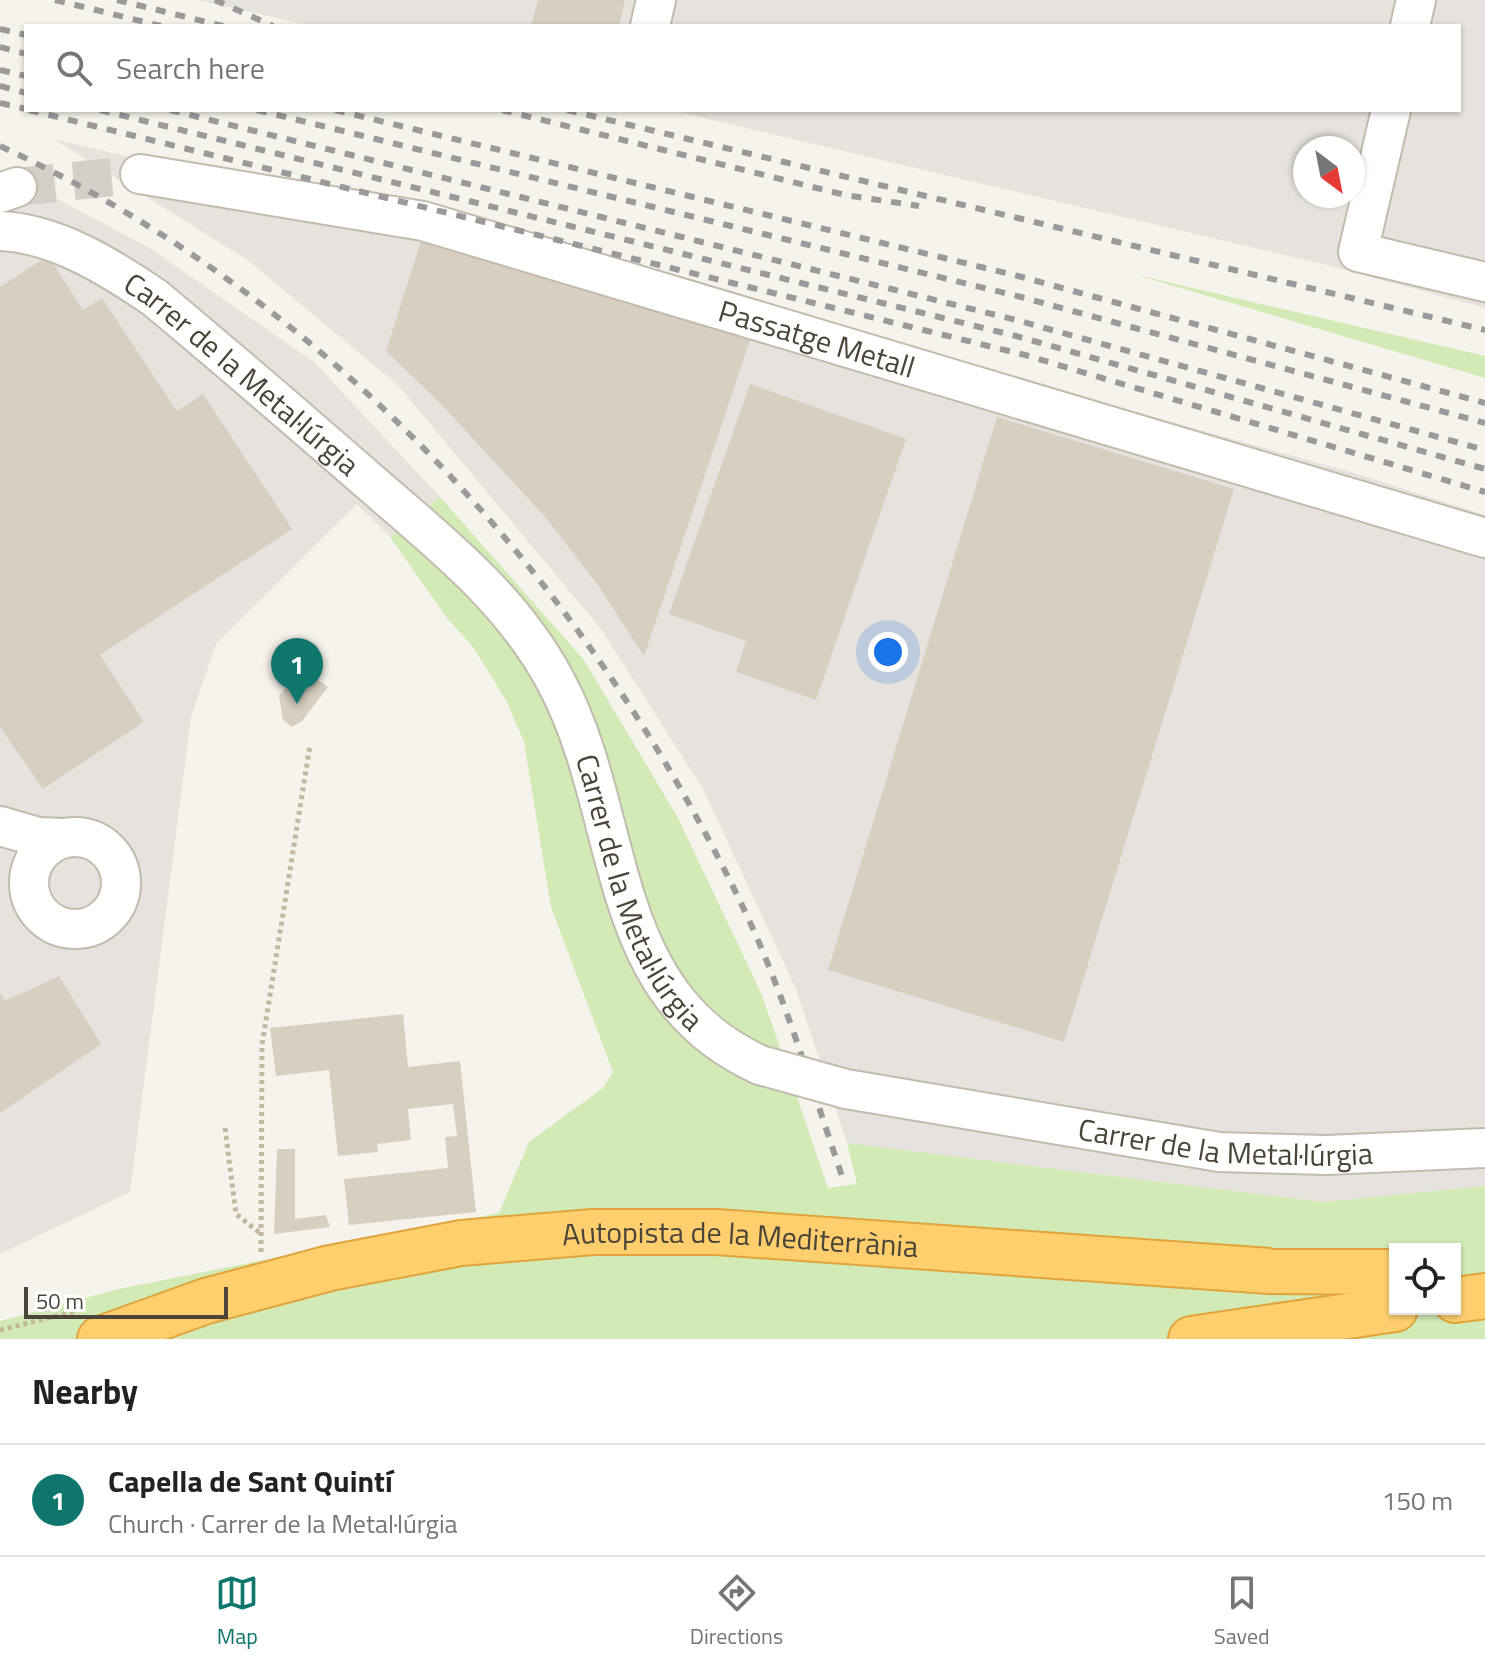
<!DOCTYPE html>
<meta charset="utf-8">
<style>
:root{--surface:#fff;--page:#f2f2f2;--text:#222;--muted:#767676;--line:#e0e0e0;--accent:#0f766e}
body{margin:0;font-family:"Titillium Web",sans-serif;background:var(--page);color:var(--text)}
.controls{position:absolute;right:24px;bottom:24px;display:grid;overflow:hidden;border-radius:0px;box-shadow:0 2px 6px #0004}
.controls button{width:72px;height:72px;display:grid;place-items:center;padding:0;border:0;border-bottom:2px solid var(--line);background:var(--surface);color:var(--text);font:40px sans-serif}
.compass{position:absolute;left:1293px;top:136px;width:72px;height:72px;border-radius:50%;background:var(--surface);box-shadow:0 2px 6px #0004;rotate:148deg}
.scale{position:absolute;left:24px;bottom:20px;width:204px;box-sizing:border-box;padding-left:8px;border:4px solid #4b4439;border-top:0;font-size:22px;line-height:28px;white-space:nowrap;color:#4b4439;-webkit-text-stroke:6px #fff;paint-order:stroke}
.you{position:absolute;left:888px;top:652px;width:28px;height:28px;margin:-20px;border:6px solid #fff;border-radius:50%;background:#1a73e8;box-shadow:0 0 0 12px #1a73e833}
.badge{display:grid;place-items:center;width:52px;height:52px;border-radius:50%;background:var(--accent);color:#fff;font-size:26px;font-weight:700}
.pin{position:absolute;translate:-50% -66px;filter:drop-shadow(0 2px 4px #0008)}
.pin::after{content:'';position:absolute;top:42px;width:28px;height:24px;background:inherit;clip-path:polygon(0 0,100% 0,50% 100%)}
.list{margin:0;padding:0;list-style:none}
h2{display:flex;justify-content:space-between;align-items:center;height:104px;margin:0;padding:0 32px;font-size:34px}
h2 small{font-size:26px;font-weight:400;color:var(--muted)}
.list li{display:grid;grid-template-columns:52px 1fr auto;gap:24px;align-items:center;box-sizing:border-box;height:112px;padding:0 32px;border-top:2px solid var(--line)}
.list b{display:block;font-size:30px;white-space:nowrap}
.list p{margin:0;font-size:26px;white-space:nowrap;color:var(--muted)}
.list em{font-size:26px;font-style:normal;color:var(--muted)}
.icon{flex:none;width:44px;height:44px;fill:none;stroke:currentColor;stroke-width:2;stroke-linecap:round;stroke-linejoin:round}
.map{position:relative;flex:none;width:1485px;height:1339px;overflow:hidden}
.search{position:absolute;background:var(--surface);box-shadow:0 2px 6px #0004;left:24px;right:24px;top:24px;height:88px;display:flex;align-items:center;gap:20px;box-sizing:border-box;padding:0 28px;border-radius:0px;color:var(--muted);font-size:30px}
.sheet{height:216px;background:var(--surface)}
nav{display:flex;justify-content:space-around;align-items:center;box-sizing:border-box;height:112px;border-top:2px solid var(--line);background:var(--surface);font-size:22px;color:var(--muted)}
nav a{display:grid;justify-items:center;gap:4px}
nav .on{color:var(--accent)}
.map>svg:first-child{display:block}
</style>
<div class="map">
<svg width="1485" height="1339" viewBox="0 0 1485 1339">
<rect width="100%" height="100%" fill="#f6f3ec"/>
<g fill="#e6e2dd" fill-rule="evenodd">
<path d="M197 0H1485V308L1331 266 670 110H1459V26H313ZM1305 148H1353V196H1305Z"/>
<polygon points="54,139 767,309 1351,472 1485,515 1485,1186 1323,1202 847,1143 796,989 703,789 601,629 398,385 249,261"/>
<polygon points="0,169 148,247 314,362 440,497 390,537 357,504 216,644 191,717 130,1192 0,1254"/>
</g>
<g fill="#d2eab5" fill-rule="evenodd">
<polygon points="1133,274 1485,356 1485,378"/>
<path d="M440 497 584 660 678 818 762 995 828 1188 857 1184 847 1143 1323 1202 1485 1186V1339H0V1321L119 1289 499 1213 529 1142 603 1088 613 1072 551 907 524 742 507 702 473 647 447 618 390 537ZM1395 1249H1455V1309H1395Z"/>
</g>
<g fill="#d8cfc1">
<polygon points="538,0 625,0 619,26 531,26"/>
<polygon points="423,235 752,334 644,656 600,588 547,519 442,405 386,351"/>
<polygon points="48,256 83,310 102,298 177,411 203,394 292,529 100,655 144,722 43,789 0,727 0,287"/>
<polygon points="750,384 906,439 816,700 736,672 746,641 669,614"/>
<polygon points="997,417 1234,489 1064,1042 828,970"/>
<polygon points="301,668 328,687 302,721 292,727 283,720 279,696"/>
<polygon points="59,976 101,1044 0,1113 0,993 5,1001"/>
<polygon points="403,1014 408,1067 460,1061 476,1212 349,1225 344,1179 448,1168 445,1137 457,1136 453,1104 408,1109 411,1140 377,1144 378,1152 338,1156 329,1070 276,1076 270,1028"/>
<polygon points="277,1149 295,1149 295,1219 326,1215 330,1227 274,1234"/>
</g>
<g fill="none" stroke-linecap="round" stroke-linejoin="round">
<polyline stroke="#d4d0c8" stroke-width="38" stroke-dasharray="38 19" stroke-linecap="butt" points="17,187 140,174"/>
<defs>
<g id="minor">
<polyline points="650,26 656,0"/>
<polyline points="1410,26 1416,0"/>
<polyline points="1391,110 1358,252 1485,282"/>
<path id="s1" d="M140 174 423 221 1485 538"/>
<polyline points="0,193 17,187"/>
<path id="s2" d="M0 231C56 233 111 268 155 298 228 359 300 421 371 483 440 543 511 598 555 680 628 814 600 993 760 1065"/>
<polyline points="0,826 38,837 64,838"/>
<circle cx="75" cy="883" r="46"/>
<path id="s3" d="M846 1089 1219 1152 1327 1155 1485 1148"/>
</g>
<g id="highway">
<polyline points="1455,1300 1485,1296"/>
<path id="s4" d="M100 1339 206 1301 330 1268 461 1243 593 1232H716L1270 1271 1395 1272"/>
<polyline points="1191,1339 1395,1309"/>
</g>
</defs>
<use href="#minor" stroke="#c2bbae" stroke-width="42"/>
<use href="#highway" stroke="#e0a43c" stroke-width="48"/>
<g stroke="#c4b79f" stroke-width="5" stroke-dasharray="4 4" stroke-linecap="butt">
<polyline points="225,1128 236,1214 260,1233"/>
<polyline points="261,1252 262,1045 310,745"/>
<polyline points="0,1330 77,1311"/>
</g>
<use href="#minor" stroke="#fff" stroke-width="38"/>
<use href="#highway" stroke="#ffcf6e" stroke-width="44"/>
<g stroke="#9a9a9a" stroke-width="6" stroke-dasharray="10 10" stroke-linecap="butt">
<polyline points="55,0 161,26"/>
<polyline points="117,0 223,26"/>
<polyline points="215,0 273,26"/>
<polyline points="0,29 26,35"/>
<polyline points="0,47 26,54"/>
<polyline points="0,70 26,76"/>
<polyline points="0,86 26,93"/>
<polyline points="0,103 26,109"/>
<polyline points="29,110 1025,355 1485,492"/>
<polyline points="100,110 1016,336 1485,469"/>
<polyline points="170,110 1016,320 1485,450"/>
<polyline points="257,110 1021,297 1485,423"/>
<polyline points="335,110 1018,276 1485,403"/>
<polyline points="502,110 845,195 919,206"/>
<polyline points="567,110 1485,330"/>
<path d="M0 146C329 298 584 579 741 903 784 992 812 1089 844 1182"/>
</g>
<defs>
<polyline id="minor-bridge" points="760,1065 846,1089"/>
</defs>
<use href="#minor-bridge" stroke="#c2bbae" stroke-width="42" stroke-linecap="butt"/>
<use href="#minor-bridge" stroke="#fff" stroke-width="38"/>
</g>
<g text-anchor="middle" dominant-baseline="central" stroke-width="6" stroke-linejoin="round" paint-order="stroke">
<g font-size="30" fill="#4b4439" stroke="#fff">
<text stroke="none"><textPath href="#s1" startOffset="698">Passatge Metall</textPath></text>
<text stroke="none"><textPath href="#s2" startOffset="286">Carrer de la Metal·lúrgia</textPath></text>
<text stroke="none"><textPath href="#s2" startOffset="956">Carrer de la Metal·lúrgia</textPath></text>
<text stroke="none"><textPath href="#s3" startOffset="384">Carrer de la Metal·lúrgia</textPath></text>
<text stroke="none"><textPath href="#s4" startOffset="654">Autopista de la Mediterrània</textPath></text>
</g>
</g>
</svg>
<div class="controls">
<button><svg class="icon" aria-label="locate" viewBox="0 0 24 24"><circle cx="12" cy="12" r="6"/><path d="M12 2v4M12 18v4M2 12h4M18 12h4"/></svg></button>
</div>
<svg class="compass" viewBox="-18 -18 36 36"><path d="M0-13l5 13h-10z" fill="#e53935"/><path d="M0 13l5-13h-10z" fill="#767676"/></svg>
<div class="scale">50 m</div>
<div class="you"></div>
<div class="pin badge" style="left:297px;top:704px">1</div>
<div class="search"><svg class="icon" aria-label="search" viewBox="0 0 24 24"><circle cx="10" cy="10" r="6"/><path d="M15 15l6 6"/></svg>Search here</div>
</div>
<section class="sheet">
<h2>Nearby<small></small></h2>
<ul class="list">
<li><span class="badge">1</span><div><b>Capella de Sant Quintí</b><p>Church · Carrer de la Metal·lúrgia</p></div><em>150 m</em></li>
</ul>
</section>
<nav>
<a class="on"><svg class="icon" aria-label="map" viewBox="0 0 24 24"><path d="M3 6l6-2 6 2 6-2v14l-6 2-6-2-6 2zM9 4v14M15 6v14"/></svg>Map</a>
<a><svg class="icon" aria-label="directions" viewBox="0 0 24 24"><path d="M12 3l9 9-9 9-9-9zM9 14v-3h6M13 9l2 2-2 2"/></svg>Directions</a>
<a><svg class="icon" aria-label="saved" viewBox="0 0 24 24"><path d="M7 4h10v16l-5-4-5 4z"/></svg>Saved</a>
</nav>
